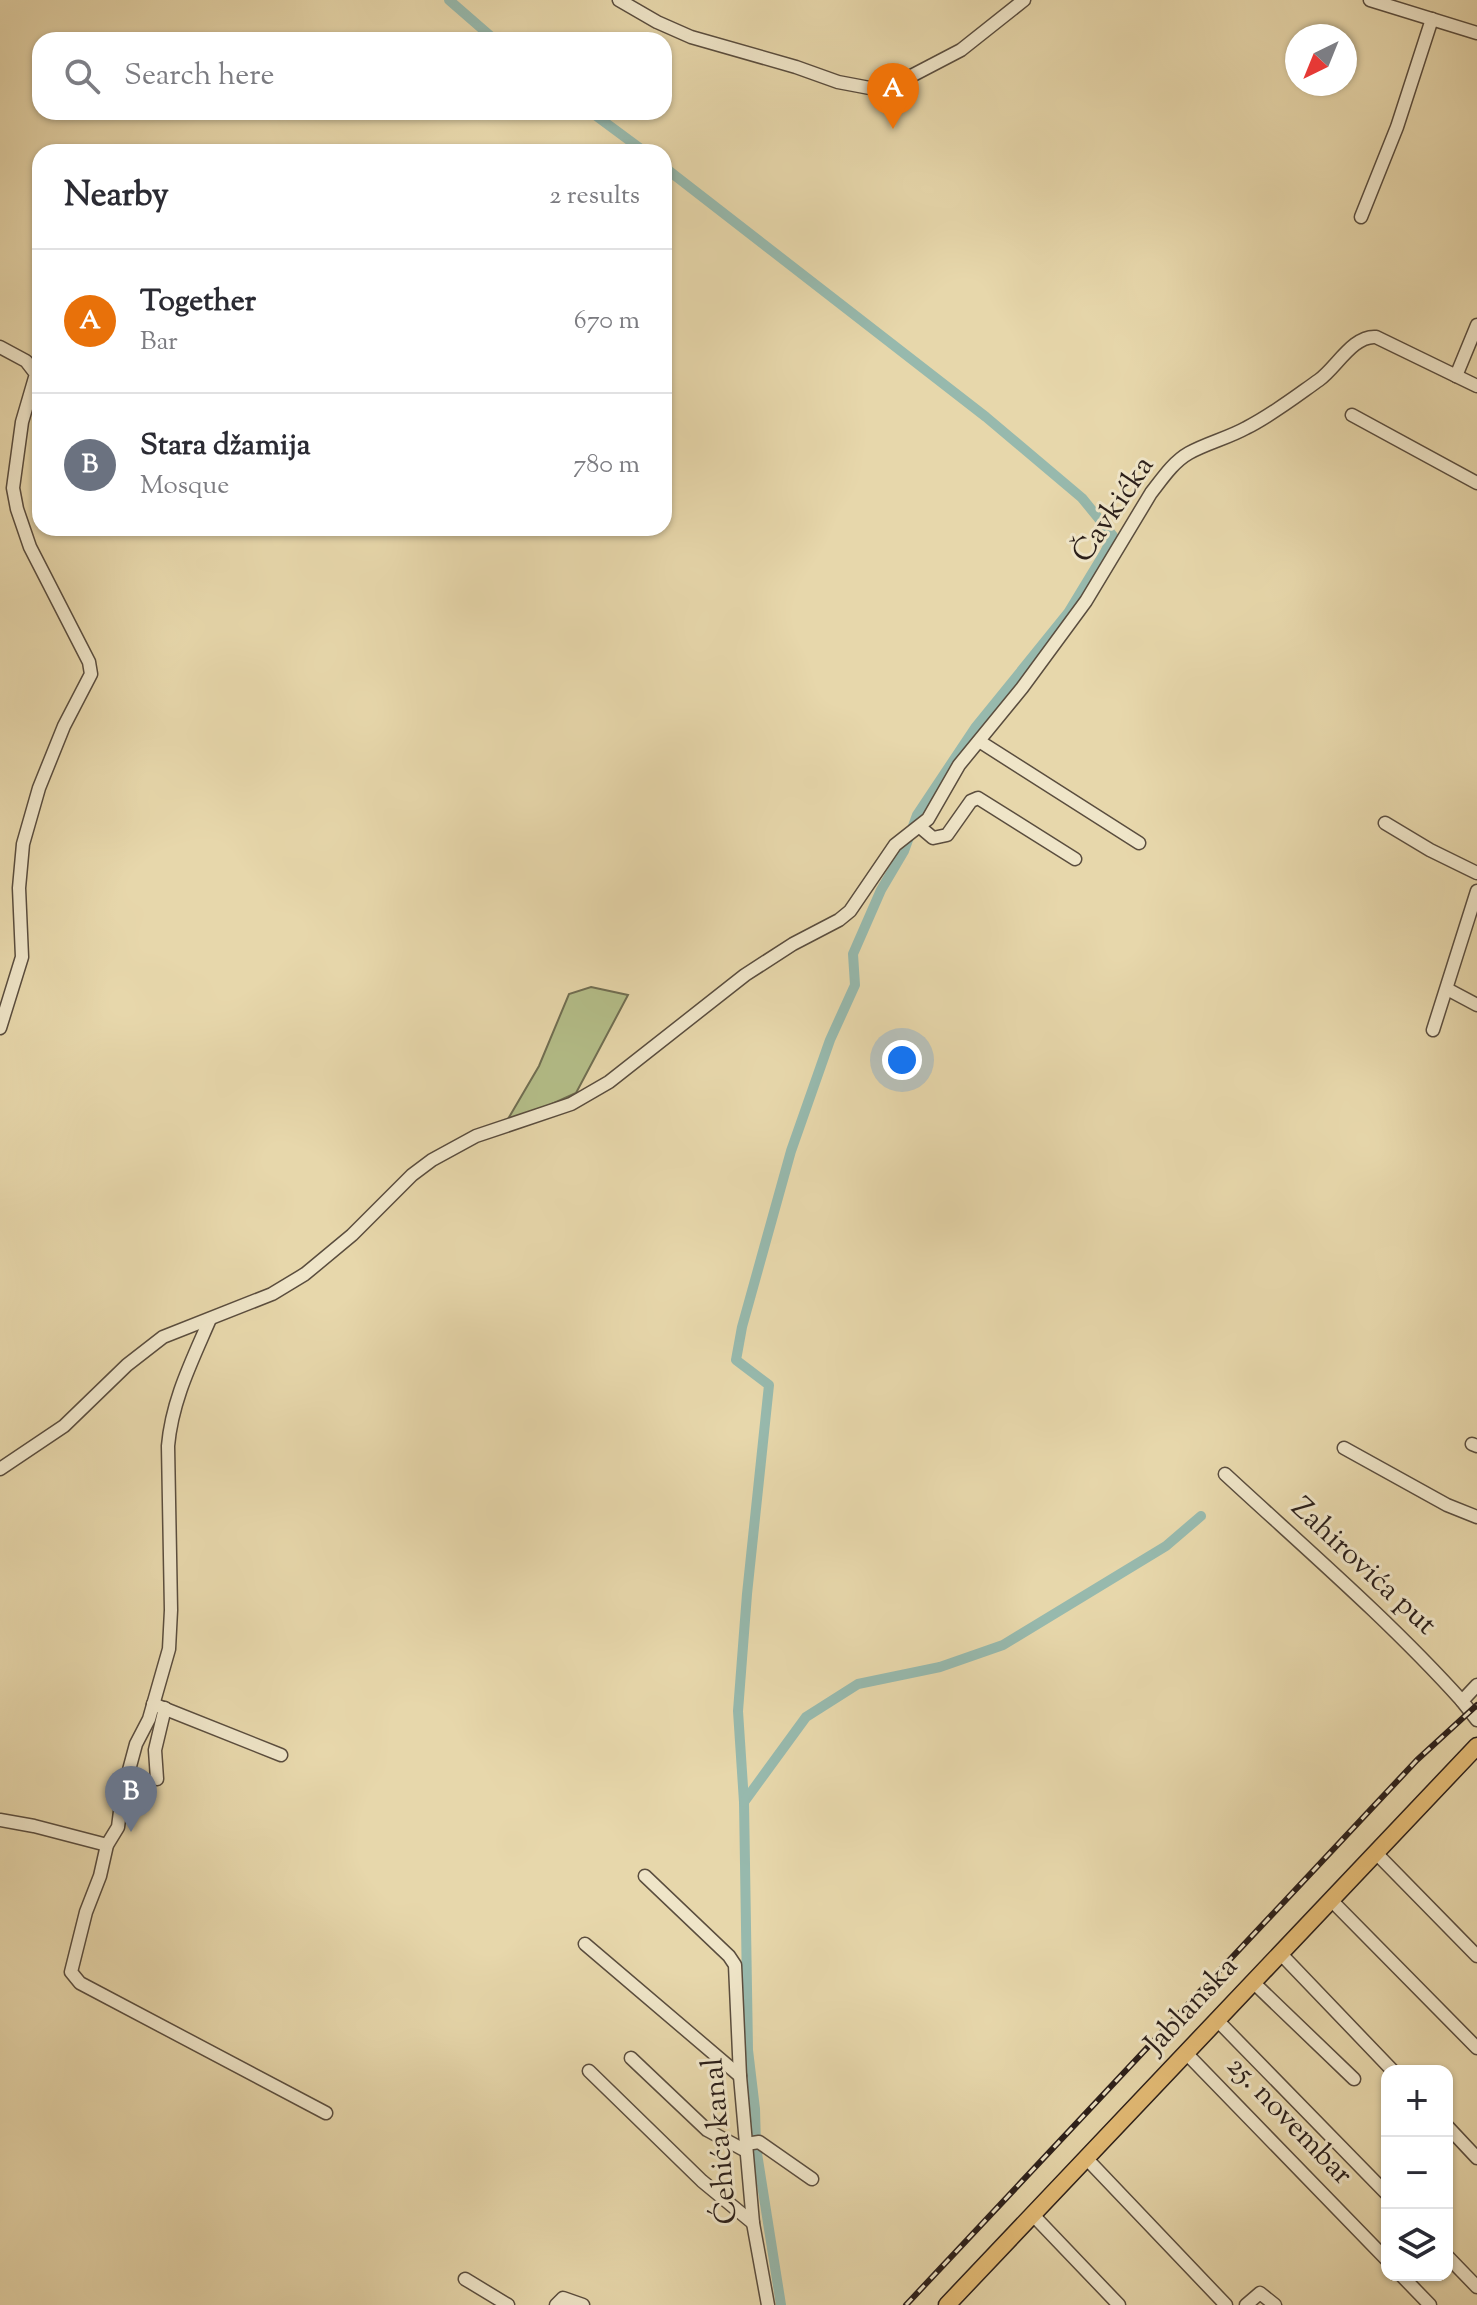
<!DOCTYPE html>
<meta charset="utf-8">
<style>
:root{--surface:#fff;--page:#f2f2f3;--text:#2b2b33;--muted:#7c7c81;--line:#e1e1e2;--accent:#8f2418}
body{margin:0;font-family:"Sorts Mill Goudy",serif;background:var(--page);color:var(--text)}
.controls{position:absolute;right:24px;bottom:24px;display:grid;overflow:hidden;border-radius:16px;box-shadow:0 2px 6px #0004}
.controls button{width:72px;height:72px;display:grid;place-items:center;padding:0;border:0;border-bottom:2px solid var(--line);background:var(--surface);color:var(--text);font:40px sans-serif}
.compass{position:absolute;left:1285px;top:24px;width:72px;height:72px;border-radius:50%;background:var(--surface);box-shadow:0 2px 6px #0004;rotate:223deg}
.you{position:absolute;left:902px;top:1060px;width:28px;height:28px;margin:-20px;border:6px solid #fff;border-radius:50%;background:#1a73e8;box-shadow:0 0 0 12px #1a73e833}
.badge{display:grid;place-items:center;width:52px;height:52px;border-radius:50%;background:var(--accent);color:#fff;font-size:26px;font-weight:700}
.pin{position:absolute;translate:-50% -66px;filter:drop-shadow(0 2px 4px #0008)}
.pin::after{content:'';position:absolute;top:42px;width:28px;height:24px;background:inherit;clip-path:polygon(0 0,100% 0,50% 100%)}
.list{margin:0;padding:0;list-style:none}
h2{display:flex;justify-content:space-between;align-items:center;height:104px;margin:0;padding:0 32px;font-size:34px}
h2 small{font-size:26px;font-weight:400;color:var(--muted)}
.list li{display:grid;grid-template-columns:52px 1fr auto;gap:24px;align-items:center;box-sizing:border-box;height:144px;padding:0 32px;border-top:2px solid var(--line)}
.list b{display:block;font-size:30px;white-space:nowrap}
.list p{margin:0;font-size:26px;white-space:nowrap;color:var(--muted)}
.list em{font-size:26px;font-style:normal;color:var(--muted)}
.icon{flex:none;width:44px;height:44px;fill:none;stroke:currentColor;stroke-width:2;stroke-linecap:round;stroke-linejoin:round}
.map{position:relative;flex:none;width:1477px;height:2305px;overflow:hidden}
.search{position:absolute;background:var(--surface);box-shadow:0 2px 6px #0004;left:32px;top:32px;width:640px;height:88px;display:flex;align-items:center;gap:20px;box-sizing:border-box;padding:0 28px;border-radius:24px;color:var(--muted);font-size:30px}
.panel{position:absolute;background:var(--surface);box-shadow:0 2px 6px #0004;left:32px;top:144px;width:640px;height:392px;border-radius:24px}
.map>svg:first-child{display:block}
</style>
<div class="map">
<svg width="1477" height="2305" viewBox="0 0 1477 2305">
<rect width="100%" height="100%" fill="#e7d7ab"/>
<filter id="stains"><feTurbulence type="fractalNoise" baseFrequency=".0025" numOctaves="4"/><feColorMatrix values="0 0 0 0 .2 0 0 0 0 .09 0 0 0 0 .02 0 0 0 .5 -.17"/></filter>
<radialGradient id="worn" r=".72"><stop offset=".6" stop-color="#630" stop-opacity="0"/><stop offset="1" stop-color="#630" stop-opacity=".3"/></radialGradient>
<polygon fill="#b4be89" stroke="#706e52" stroke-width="2" points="591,987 628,995 576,1093 543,1108 508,1119 539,1066 569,994"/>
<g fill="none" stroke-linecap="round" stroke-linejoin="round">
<g stroke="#97b9ad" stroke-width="10">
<polyline points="449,0 495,40"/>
<polyline points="591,112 645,152"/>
<polyline points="664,167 986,417 1082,498 1113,536 1105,552 1068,613 975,728 917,815 904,851 881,890 853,954 855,985 830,1040 791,1151 742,1327 736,1360 769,1385 747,1594 738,1711 744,1802 748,2050 755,2109 756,2147 781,2305"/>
<polyline points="744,1802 806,1717 858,1684 940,1667 1003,1645 1166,1546 1201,1516"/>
</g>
<defs>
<g id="minor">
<polyline points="619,0 657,22 691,37 796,67 838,82 875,89 892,86 961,50 1024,0"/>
<polyline points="1370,0 1477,33"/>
<polyline points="1361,217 1397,127 1432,19"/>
<polyline points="0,347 26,361 36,374 22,422 13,488 17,509 30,547 89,662 91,674 64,726 39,788 23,844 19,888 22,957 0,1028"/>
<polyline points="1456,376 1477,325"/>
<polyline points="1352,415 1477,483"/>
<polyline points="979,741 1139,843"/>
<polyline points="1385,823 1430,850 1477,873"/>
<polyline points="920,827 933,838 947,835 971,801 978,798 1075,859"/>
<polyline points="1447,989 1477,1005"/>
<polyline points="1433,1030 1477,891"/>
<path d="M210 1319C192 1361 172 1400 168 1446L171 1610 169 1649 149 1719 136 1744 122 1796 118 1827 107 1845 100 1876 86 1912 71 1972 80 1983 326 2113"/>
<polyline points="1472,1444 1477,1446"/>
<polyline points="1344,1448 1447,1505 1477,1517"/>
<path d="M0 1469 64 1426 127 1365 163 1337 272 1294 305 1274 352 1235 412 1175 432 1160 476 1136 571 1104 609 1082 745 975 793 944 839 920 850 911 895 845 928 819 959 765 1022 688 1086 601 1151 493C1162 479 1173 462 1189 453 1207 443 1228 438 1246 428 1272 415 1295 397 1319 380 1336 368 1353 335 1376 337L1477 386"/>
<path d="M1225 1474C1305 1548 1389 1620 1462 1701"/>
<polyline points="1477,1685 1462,1701 1477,1720"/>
<polyline points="153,1704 281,1755"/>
<polyline points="157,1779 155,1750 165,1708"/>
<polyline points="0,1820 34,1826 107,1845"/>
<polyline points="1376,1853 1477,1956"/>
<polyline points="645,1876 729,1956 735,1965 740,2076 753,2223 768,2305"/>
<polyline points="1331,1900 1477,2048"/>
<polyline points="585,1944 740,2076"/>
<polyline points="1280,1953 1393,2071"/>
<polyline points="1253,1982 1354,2079"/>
<polyline points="1217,2020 1387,2194"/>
<polyline points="1186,2053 1387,2260"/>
<polyline points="631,2058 707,2130 746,2151"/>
<polyline points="589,2071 702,2181 753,2223"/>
<polyline points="1447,2126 1477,2158"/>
<polyline points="746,2144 759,2142 812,2179"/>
<polyline points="1086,2158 1226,2305"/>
<polyline points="1033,2215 1119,2305"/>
<polyline points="1447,2256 1477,2287"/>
<polyline points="1401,2275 1430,2305"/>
<polyline points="465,2279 508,2305"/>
<polyline points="556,2305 563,2298 583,2305"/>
<polyline points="1246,2305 1260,2293 1275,2305"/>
</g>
<polyline id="major" points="947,2305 1477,1746"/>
</defs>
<use href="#minor" stroke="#5a4d3e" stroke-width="15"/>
<use href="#major" stroke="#2b1f1a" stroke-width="19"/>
<use href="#minor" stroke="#efe5c8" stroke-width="12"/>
<use href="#major" stroke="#e4bc76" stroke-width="16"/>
<defs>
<polyline id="rail" points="906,2305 1417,1760 1477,1705"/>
</defs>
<use href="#rail" stroke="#2b1f1a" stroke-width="6"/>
<use href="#rail" stroke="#efe5c8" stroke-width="3" stroke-dasharray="9" stroke-linecap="butt"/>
</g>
<g text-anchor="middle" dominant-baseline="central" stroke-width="6" stroke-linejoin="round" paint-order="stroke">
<g font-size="30" fill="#2b1f1a" stroke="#efe5c8">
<text transform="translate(1114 510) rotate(-56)">Čavkićka</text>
<text transform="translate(1363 1567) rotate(43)">Zahirovića put</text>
<text transform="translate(1192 2006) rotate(-47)">Jablanska</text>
<text transform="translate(1289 2121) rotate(46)">25. novembar</text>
<text transform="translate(721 2141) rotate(-95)">Ćehića kanal</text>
</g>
</g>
<rect width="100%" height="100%" filter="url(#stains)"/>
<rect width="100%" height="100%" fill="url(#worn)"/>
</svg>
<div class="controls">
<button>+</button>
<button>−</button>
<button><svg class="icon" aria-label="layers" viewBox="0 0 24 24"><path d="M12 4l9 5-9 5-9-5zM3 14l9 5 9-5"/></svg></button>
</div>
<svg class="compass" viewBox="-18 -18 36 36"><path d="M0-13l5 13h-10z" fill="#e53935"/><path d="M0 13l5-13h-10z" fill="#7c7c81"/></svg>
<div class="you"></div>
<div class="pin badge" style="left:893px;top:129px;background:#e8710a">A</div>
<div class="pin badge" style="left:131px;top:1832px;background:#6b7280">B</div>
<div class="search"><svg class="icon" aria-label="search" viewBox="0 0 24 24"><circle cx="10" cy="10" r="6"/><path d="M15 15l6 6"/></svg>Search here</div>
<section class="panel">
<h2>Nearby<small>2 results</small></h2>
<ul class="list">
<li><span class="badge" style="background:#e8710a">A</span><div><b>Together</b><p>Bar</p></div><em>670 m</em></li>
<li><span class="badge" style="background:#6b7280">B</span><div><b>Stara džamija</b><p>Mosque</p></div><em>780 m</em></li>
</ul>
</section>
</div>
